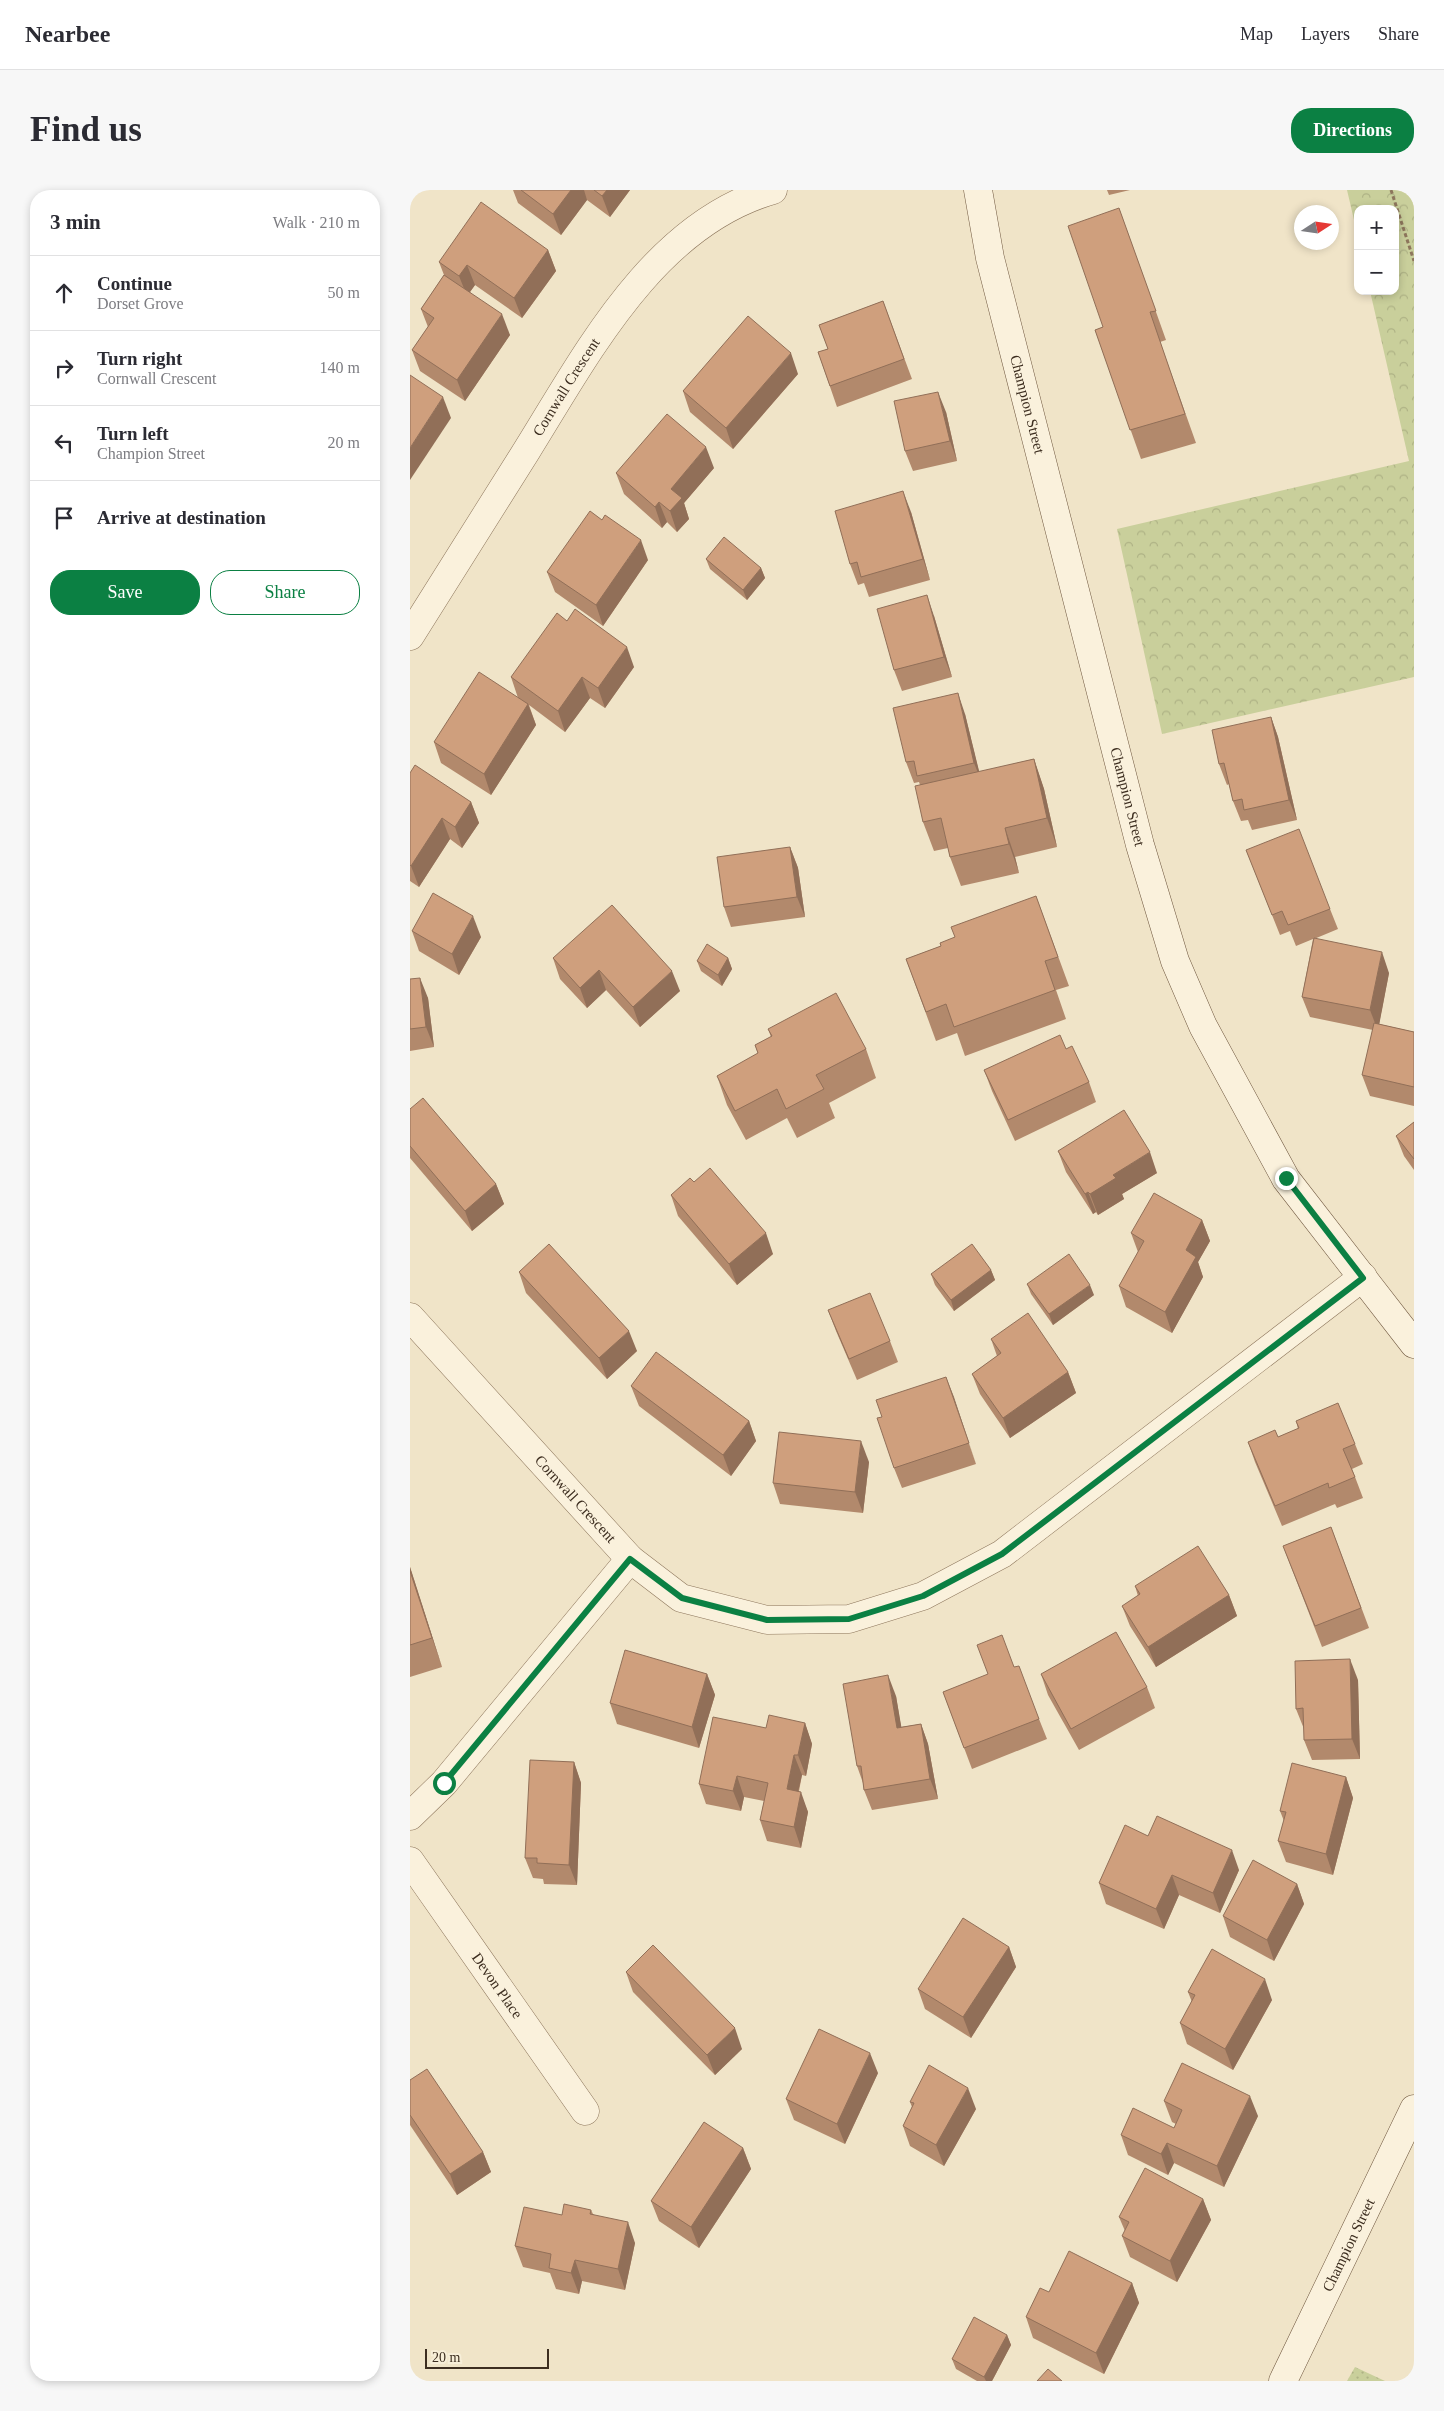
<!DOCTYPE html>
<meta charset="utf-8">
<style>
:root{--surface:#fff;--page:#f7f7f7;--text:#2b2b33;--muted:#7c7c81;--line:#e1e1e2;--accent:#0b8043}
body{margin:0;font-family:"Times New Roman",serif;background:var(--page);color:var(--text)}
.controls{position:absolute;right:15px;top:15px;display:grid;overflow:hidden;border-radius:10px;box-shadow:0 2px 8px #0003}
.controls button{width:45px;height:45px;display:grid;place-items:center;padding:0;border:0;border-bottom:1px solid var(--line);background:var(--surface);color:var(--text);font:25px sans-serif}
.compass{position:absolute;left:884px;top:15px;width:45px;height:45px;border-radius:50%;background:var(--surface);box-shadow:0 2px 8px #0003;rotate:78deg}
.scale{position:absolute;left:15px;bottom:12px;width:124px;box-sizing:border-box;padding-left:5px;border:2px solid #3d2e20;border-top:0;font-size:14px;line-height:18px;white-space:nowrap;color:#3d2e20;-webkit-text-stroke:4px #f7eed8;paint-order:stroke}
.stop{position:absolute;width:15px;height:15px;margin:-11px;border:4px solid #0b8043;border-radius:50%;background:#fff}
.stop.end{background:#0b8043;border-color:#fff;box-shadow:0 1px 5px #0008}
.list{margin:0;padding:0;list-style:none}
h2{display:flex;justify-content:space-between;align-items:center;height:65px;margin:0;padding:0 20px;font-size:21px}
h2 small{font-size:16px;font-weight:400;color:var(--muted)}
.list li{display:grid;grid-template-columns:32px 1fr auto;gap:15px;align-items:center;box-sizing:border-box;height:75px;padding:0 20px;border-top:1px solid var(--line)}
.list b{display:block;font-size:19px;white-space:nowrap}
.list p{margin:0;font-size:16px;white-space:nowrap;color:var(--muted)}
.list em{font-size:16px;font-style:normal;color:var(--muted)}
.actions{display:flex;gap:10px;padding:15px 20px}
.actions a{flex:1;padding:11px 0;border:1px solid var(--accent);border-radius:20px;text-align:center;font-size:18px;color:var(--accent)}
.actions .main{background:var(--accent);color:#fff}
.icon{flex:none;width:28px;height:28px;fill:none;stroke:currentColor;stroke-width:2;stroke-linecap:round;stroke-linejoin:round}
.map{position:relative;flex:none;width:1004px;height:2191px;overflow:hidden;border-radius:20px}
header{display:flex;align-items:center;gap:30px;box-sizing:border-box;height:70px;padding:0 25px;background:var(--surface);border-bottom:1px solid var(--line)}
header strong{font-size:24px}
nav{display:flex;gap:28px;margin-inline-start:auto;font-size:18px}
.intro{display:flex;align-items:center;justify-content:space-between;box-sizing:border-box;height:120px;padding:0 30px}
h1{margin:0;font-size:35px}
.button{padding:12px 22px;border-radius:20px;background:var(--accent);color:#fff;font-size:18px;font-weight:700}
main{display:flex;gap:30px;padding:0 30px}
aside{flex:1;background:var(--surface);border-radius:20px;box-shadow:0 2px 8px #0003}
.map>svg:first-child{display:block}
</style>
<header>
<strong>Nearbee</strong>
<nav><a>Map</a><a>Layers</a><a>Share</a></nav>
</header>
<div class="intro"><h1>Find us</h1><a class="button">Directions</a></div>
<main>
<aside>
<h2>3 min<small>Walk · 210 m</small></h2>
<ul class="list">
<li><svg class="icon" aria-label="ahead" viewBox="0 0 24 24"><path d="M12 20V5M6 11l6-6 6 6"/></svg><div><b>Continue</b><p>Dorset Grove</p></div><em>50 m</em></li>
<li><svg class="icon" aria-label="right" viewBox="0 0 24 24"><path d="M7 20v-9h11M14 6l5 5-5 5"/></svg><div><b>Turn right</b><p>Cornwall Crescent</p></div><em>140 m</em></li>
<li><svg class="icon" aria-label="left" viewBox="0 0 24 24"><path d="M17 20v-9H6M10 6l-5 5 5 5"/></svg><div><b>Turn left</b><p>Champion Street</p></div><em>20 m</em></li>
<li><svg class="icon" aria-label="arrive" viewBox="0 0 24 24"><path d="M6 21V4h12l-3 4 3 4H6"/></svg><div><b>Arrive at destination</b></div></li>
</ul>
<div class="actions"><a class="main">Save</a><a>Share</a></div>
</aside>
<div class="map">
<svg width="1004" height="2191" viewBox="0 0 1004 2191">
<defs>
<pattern id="forest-crowns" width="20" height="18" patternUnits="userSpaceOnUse" patternTransform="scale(1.25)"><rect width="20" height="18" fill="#c9cf9b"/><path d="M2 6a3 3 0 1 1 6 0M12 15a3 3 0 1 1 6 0" fill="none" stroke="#aeb285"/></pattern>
<pattern id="park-dots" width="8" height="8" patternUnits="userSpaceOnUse" patternTransform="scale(1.25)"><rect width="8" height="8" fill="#c9cf9b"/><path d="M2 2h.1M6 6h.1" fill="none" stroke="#aeb285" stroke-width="1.8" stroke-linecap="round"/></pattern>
</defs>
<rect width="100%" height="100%" fill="#f0e4c8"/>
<polygon fill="url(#forest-crowns)" points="937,0 1004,0 1004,487 752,544 707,339 999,271 960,101 985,101 985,19 948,19 948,47"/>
<polygon fill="url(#park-dots)" points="945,2177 975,2191 937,2191"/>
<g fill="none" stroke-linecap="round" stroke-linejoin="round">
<defs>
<g id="street">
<path id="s1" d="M0 446C39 384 78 322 117 260 178 162 244 34 363 0"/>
<path id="s2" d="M0 1127 220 1369 271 1408 357 1430 439 1429 513 1406 592 1364 953 1087"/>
<polyline points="0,1626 34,1593 220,1369"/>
<path id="s3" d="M0 1671 175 1921"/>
</g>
<g id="secondary">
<path id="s4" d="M568 0 580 68 730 655 765 771 793 836 876 989 1004 1154"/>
<path id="s5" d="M873 2191 1004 1919"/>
</g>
</defs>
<use href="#street" stroke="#8d765c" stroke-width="29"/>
<use href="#secondary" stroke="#6f573f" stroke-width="29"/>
<polyline stroke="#8d765c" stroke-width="3" stroke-dasharray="4 2.5" stroke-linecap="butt" points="981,0 1004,71"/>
<use href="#street" stroke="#faf1dc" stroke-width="28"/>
<use href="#secondary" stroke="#faf1dc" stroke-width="28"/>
</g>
<g fill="#b2896c">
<polygon points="103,0 220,0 200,27 177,10 151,45 108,13"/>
<polygon points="697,0 720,0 699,5"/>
<polygon points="709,18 756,150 750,152 786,253 731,269 685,140 693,137"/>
<polygon points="138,60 146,81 112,128 65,95 60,102 100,145 55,211 10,181 2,160 18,137 11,119 34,85 29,72"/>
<polygon points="473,111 502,189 427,217 408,162 418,159 409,135"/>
<polygon points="388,184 323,259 280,222 273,201"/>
<polygon points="536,222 547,271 503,281 495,261"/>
<polygon points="304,278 274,313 279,329 267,342 257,332 252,338 214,304 206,283"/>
<polygon points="501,322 520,390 459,407 454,393 448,395 440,374"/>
<polygon points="296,369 351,378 355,388 337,410 300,379"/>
<polygon points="238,370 193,436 145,402 137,382"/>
<polygon points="524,426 542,487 492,501 484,480"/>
<polygon points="157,431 224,477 195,518 180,508 155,542 119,515 126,535 81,605 31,573 24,552 108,508 101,487"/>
<polygon points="555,524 569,582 624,569 634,599 647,657 605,667 609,683 551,696 540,667 538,658 524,661 513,632 510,595 509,592 504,593 496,572"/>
<polygon points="861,527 868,547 887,630 842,640 838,630 831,631 823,611 819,594 817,595 809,574"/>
<polygon points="0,583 61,612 69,633 52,658 40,649 9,697 0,691"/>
<polygon points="380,657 388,678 395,727 321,737 314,717"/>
<polygon points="836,660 920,719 928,739 904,749 979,783 969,834 1004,842 1004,916 960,906 952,885 963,840 900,827 892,807 903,749 886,756 880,741 870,745"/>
<polygon points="626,706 659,796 646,800 656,829 555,866 547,843 526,851 496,769 531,756 545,747"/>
<polygon points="2,741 71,747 49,785 9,761"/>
<polygon points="143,768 270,801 230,837 196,800 177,818 150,789"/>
<polygon points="318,768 322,779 312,796 291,781 287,771"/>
<polygon points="0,789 18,808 24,857 0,861"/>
<polygon points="358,839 456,859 466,888 419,913 425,928 387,948 377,928 336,950 317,915 307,886 348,864 345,855 361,847"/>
<polygon points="656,859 679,892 686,912 605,951 582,901 574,880"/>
<polygon points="0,919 86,994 94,1014 62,1041 0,968"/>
<polygon points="1004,932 1004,980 994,966 986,946"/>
<polygon points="648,961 747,983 712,1004 714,1009 688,1025 686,1022 683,1024 656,982"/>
<polygon points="284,992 363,1064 327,1095 268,1026 261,1005"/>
<polygon points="792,1030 800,1051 788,1072 793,1087 762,1143 716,1117 709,1096 728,1062 721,1043"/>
<polygon points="581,1080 585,1090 544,1121 525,1095 521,1084"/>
<polygon points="109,1082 227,1161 197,1189 116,1103"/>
<polygon points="617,1094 684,1105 643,1135 621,1104"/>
<polygon points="418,1120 480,1151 488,1172 447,1190 426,1141"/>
<polygon points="581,1149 658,1182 666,1203 600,1248 570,1204 562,1184 587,1166"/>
<polygon points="536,1187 566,1274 492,1298 484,1278 472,1227"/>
<polygon points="221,1196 339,1231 346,1251 321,1286 229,1216"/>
<polygon points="886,1231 945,1254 953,1274 942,1279 953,1308 927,1318 925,1314 872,1336 845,1272 838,1252 868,1247 888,1239"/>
<polygon points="459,1272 453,1323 370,1314 363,1293"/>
<polygon points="921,1337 959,1438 912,1457 873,1356"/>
<polygon points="0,1377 32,1477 0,1487"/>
<polygon points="725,1396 819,1405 827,1426 746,1477 720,1436 712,1416 728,1406"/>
<polygon points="604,1477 629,1529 637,1549 562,1579 533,1502"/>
<polygon points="297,1484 305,1505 289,1558 207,1534 200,1513"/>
<polygon points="631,1484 737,1497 745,1518 669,1560 638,1505"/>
<polygon points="948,1490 950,1569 902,1570 894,1550 894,1539 886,1519"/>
<polygon points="486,1506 491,1537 511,1534 518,1554 528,1609 462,1620 454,1600 453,1593 447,1576"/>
<polygon points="395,1533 402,1554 396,1586 392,1585 389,1601 398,1622 391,1658 357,1651 350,1630 354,1611 334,1607 331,1621 296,1614 289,1594 356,1538"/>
<polygon points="164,1572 171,1593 167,1695 134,1694 133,1689 123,1688 115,1668"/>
<polygon points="936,1587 943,1608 923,1685 876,1672 868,1651 874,1631 870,1621"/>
<polygon points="738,1646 829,1680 810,1723 769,1705 754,1739 696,1714 689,1693"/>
<polygon points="887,1694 894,1714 864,1771 820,1747 813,1726"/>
<polygon points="599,1757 606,1777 561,1848 515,1819 508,1799"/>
<polygon points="216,1782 332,1859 305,1885 223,1802"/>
<polygon points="778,1802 862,1810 823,1880 777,1854 770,1833 782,1812"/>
<polygon points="468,1883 435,1954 384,1930 376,1909"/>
<polygon points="0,1890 73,1962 81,1982 47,2005 0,1935"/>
<polygon points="754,1911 848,1926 814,1997 764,1973 758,1985 718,1965 711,1945 764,1938 766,1934 762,1932"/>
<polygon points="500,1912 566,1919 534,1976 500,1956 493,1936 502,1917"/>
<polygon points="333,1958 341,1979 289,2058 249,2031 241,2011"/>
<polygon points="793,2009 801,2030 767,2092 720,2067 712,2046 715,2041 709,2027"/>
<polygon points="181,2020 183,2024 225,2053 215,2100 172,2091 169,2104 146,2099 140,2083 113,2077 105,2056 152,2025"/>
<polygon points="722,2093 729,2113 694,2184 623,2148 616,2127 639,2102"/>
<polygon points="597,2145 601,2155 582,2191 567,2191 546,2179 542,2169"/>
</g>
<g fill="#916f58">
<polygon points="161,0 174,0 177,10 151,45 143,24"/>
<polygon points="197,0 220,0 200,27 192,6"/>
<polygon points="138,60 146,81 112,128 104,108"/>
<polygon points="57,75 65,95 57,106 49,86"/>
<polygon points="92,124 100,145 55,211 47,190"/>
<polygon points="381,163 388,184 323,259 316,238"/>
<polygon points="528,202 536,222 547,271 540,251"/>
<polygon points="33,207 41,228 0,290 0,258"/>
<polygon points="296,257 304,278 274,313 279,329 267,342 260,321 261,299"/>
<polygon points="493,301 501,322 520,390 513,369"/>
<polygon points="249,312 257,332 252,338 245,317"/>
<polygon points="231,350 238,370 193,436 186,415"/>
<polygon points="351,378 355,388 337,410 333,400"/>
<polygon points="517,405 524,426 542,487 534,467"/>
<polygon points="217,457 224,477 195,518 188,498"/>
<polygon points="172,487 180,508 155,542 148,521"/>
<polygon points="548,503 555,524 572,593 564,573"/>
<polygon points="118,514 126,535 81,605 74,584"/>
<polygon points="861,527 868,547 887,630 879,610"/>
<polygon points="624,569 634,599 647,657 637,628"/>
<polygon points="61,612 69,633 52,658 45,637"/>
<polygon points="32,628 40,649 9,697 1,676"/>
<polygon points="595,638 605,667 609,683 599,654"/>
<polygon points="380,657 388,678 395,727 387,707"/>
<polygon points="63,726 71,747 49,785 42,764"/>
<polygon points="972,762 979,783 968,841 960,820"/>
<polygon points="318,768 322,779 312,796 308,785"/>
<polygon points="189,780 196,800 177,818 170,798"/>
<polygon points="262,781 270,801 230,837 223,817"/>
<polygon points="10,788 18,808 24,857 16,837"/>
<polygon points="740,962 747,983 712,1004 714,1009 688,1025 680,1004 703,985"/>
<polygon points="86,994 94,1014 62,1041 55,1021"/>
<polygon points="678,1002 686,1022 683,1024 675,1004"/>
<polygon points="792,1030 800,1051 788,1072 793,1087 762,1143 755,1122 776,1060"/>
<polygon points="356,1043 363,1064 327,1095 319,1074"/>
<polygon points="581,1080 585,1090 544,1121 541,1110"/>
<polygon points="680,1095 684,1105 643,1135 639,1124"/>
<polygon points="219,1141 227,1161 197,1189 189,1168"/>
<polygon points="658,1182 666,1203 600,1248 593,1228"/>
<polygon points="536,1187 544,1207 566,1274 559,1253"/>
<polygon points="339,1231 346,1251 321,1286 313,1265"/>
<polygon points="451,1251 459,1272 453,1323 445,1302"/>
<polygon points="0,1377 32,1477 22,1448 0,1381"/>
<polygon points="819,1405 827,1426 746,1477 738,1457"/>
<polygon points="940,1469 948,1490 950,1569 942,1549"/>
<polygon points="297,1484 305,1505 289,1558 282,1537"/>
<polygon points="478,1485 486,1506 495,1558 487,1538"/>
<polygon points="395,1533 402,1554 396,1586 388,1565"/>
<polygon points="511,1534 518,1554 528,1609 520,1589"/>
<polygon points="384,1565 392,1585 384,1619 377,1599"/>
<polygon points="164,1572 171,1593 167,1695 159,1675"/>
<polygon points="327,1586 334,1607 331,1621 323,1601"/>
<polygon points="936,1587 943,1608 923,1685 916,1664"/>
<polygon points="391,1602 398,1622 391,1658 384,1637"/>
<polygon points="822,1660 829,1680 810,1723 803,1703"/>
<polygon points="762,1685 769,1705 754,1739 746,1719"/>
<polygon points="887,1694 894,1714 864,1771 857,1750"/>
<polygon points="599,1757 606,1777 561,1848 553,1827"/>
<polygon points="855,1789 862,1810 823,1880 815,1859"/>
<polygon points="325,1838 332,1859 305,1885 297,1865"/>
<polygon points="460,1863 468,1883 435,1954 427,1934"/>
<polygon points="558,1898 566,1919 534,1976 526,1955"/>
<polygon points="840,1906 848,1926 814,1997 807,1976"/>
<polygon points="757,1953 764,1973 758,1985 751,1964"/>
<polygon points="333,1958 341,1979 289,2058 281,2037"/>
<polygon points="73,1962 81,1982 47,2005 40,1984"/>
<polygon points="793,2009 801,2030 767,2092 760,2071"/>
<polygon points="218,2032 225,2053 215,2100 208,2079"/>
<polygon points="165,2070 172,2091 169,2104 161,2083"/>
<polygon points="722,2093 729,2113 694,2184 686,2163"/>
<polygon points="597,2145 601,2155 582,2191 576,2191 574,2187"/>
</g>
<g fill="#cf9f7d" stroke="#916f58">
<polygon points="111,0 161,0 143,24"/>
<polygon points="184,0 197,0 192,6"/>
<polygon points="71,12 138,60 104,108 57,75 49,86 29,72"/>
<polygon points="709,18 746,121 740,122 775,224 720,240 685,140 693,137 658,36"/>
<polygon points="34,85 92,124 47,190 2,160 24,128 11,119"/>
<polygon points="473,111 494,169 420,196 408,162 418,159 409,135"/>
<polygon points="338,126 381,163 316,238 273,201"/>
<polygon points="0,185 33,207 0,258"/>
<polygon points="528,202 540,251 495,261 484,211"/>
<polygon points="257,224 296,257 261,299 272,308 260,321 249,312 245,317 206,283"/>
<polygon points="493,301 513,369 451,387 447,372 440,374 425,321"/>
<polygon points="180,321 192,330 195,325 231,350 186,415 137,382"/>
<polygon points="314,347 351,378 333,400 296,369"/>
<polygon points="517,405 534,467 484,480 467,419"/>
<polygon points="165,419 217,457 188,498 172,487 148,521 101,487 147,423 157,431"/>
<polygon points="69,482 118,514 74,584 24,552"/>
<polygon points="548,503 564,573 507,586 504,571 496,572 483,518"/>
<polygon points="861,527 879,610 834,620 832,609 823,611 814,573 809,574 802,540"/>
<polygon points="624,569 637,628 595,638 599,654 540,667 531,628 513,632 505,596"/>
<polygon points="5,575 61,612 45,637 32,628 1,676 0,675 0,583"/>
<polygon points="889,639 920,719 878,735 872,721 862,725 836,660"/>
<polygon points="380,657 387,707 314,717 307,667"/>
<polygon points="23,703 63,726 42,764 2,741"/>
<polygon points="626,706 648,767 635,771 645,800 544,837 536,814 516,822 496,769 531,756 530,753 545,747 541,737"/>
<polygon points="202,715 262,781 223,817 189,780 170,798 143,768"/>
<polygon points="904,748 972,762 960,820 892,807"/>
<polygon points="297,754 318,768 308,785 287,771"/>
<polygon points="10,788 16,837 0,839 0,789"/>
<polygon points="426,803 456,859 406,885 414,899 376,919 367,899 325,921 307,886 348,863 345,855 362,846 358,839"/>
<polygon points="964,833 1004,842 1004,897 952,885"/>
<polygon points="650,845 656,859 662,856 679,892 598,930 574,880"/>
<polygon points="13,908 86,994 55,1021 0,956 0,919"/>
<polygon points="714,920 740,962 703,985 706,988 680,1004 678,1002 675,1004 648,961"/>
<polygon points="1004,932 1004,969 986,946"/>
<polygon points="300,978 356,1043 319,1074 261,1005 280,988 284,992"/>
<polygon points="744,1003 792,1030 776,1060 786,1067 755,1122 709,1096 734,1051 721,1043"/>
<polygon points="139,1054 219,1141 189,1168 109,1082"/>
<polygon points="562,1054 581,1080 541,1110 521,1084"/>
<polygon points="659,1064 680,1095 639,1124 617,1094"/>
<polygon points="460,1103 480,1151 439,1169 418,1120"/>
<polygon points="618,1123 658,1182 593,1228 562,1184 591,1163 581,1149"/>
<polygon points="246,1162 339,1231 313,1265 221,1196"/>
<polygon points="536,1187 559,1253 484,1278 467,1228 472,1227 466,1210"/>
<polygon points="928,1213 945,1254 933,1259 945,1287 919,1298 918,1293 865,1316 838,1252 865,1240 868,1247 889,1238 886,1231"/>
<polygon points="369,1242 451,1251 445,1302 363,1293"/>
<polygon points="921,1337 951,1418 905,1436 873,1356"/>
<polygon points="788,1356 819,1405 738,1457 712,1416 730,1404 725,1396"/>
<polygon points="0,1381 22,1448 0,1455"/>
<polygon points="706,1442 737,1497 661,1539 631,1484"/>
<polygon points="592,1445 604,1477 609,1476 629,1529 554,1558 533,1502 578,1484 567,1455"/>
<polygon points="215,1460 297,1484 282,1537 200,1513"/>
<polygon points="940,1469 942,1549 894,1550 893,1518 886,1519 885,1471"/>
<polygon points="478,1485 487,1538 511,1534 520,1589 454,1600 451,1576 447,1576 433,1494"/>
<polygon points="359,1525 395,1533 388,1565 384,1565 377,1599 391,1602 384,1637 350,1630 358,1593 327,1586 323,1601 289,1594 303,1527 356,1538"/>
<polygon points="120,1570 164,1572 159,1675 127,1673 127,1668 115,1668"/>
<polygon points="882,1573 936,1587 916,1664 868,1651 876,1622 870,1621"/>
<polygon points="747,1626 822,1660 803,1703 762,1685 746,1719 689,1693 715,1635 738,1646"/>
<polygon points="843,1670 887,1694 857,1750 813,1726"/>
<polygon points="553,1728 599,1757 553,1827 508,1799"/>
<polygon points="243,1755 325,1838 297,1865 216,1782"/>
<polygon points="802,1759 855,1789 815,1859 770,1833 785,1805 778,1802"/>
<polygon points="409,1839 460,1863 427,1934 376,1909"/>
<polygon points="772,1873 840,1906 807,1976 757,1953 751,1964 711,1945 723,1918 764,1938 772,1920 754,1911"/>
<polygon points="519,1875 558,1898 526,1955 493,1936 504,1913 500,1912"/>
<polygon points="17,1879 73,1962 40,1984 0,1925 0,1890"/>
<polygon points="294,1932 333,1958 281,2037 241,2011"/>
<polygon points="735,1978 793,2009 760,2071 712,2046 719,2032 709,2027"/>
<polygon points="154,2014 181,2020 180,2024 218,2032 208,2079 165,2070 161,2083 139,2078 141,2064 105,2056 114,2017 152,2025"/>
<polygon points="659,2061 722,2093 686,2163 616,2127 630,2098 639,2102"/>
<polygon points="564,2127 597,2145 574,2187 542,2169"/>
<polygon points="638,2179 652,2191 627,2191"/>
<polygon points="0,2187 12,2191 0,2191"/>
</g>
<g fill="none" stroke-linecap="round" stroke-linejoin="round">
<polyline stroke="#0b8043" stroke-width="6" points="34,1593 220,1369 272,1408 357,1430 439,1429 513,1406 592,1364 953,1088 876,988"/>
</g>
<g text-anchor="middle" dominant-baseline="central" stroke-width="4.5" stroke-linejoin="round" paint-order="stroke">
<g font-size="15" fill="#3d2e20" stroke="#f7eed8">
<text stroke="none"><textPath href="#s1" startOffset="294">Cornwall Crescent</textPath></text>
<text stroke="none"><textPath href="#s4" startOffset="220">Champion Street</textPath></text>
<text stroke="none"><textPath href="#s4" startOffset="625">Champion Street</textPath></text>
<text stroke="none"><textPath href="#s2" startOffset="246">Cornwall Crescent</textPath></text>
<text stroke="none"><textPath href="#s3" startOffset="152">Devon Place</textPath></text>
<text stroke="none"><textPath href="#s5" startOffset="151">Champion Street</textPath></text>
</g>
</g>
</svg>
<div class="controls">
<button>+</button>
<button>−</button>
</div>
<svg class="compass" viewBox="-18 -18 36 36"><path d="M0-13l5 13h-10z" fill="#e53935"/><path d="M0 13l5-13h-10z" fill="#7c7c81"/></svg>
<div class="scale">20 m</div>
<div class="stop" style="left:34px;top:1593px"></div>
<div class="stop end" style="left:876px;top:988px"></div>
</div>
</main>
